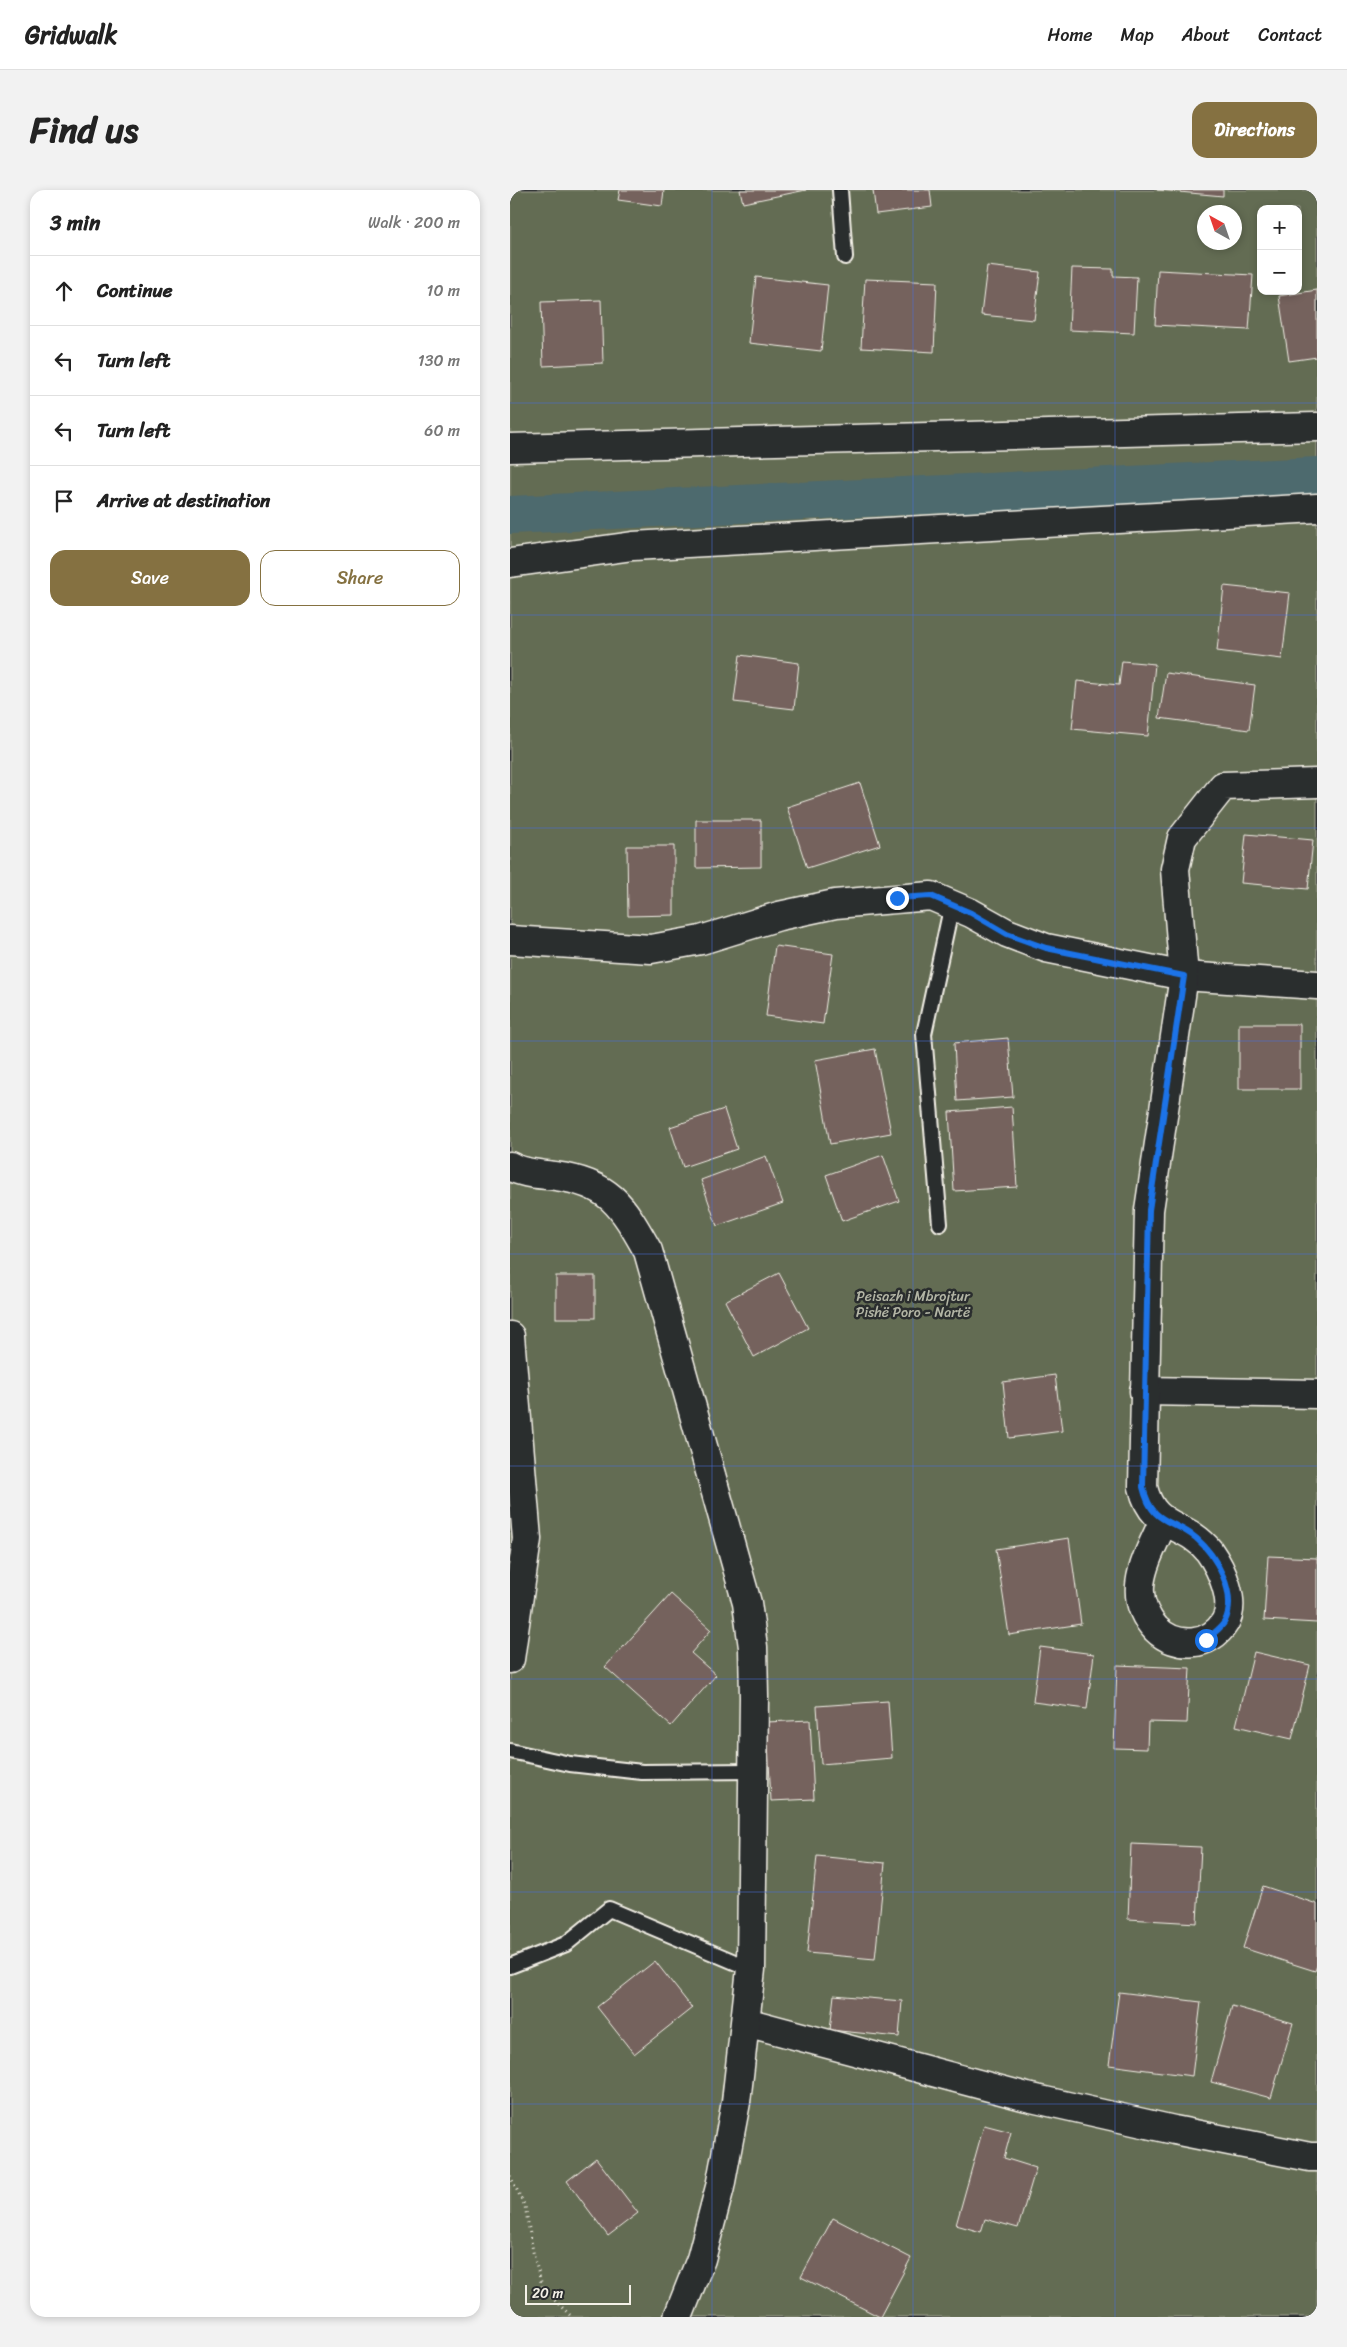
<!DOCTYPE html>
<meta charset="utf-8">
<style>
:root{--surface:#fff;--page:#f2f2f2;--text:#222;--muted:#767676;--line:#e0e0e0;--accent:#857141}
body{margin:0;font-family:Sriracha,sans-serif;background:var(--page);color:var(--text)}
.controls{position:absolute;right:15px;top:15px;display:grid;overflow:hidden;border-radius:10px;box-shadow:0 2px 8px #0003}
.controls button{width:45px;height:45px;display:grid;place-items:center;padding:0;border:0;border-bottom:1px solid var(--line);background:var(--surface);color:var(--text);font:25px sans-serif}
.compass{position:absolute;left:687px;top:15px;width:45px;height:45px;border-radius:50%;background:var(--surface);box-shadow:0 2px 8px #0003;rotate:320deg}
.scale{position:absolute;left:15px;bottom:12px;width:106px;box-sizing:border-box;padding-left:5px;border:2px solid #f4f1e8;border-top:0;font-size:14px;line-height:18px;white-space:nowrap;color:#f4f1e8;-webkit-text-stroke:4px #2a2d2e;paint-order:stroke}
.stop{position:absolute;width:15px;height:15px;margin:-11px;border:4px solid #1a73e8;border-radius:50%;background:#fff}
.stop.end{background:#1a73e8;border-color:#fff;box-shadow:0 1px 5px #0008}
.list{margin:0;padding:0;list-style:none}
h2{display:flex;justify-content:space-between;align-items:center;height:65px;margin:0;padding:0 20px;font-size:21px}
h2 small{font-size:16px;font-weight:400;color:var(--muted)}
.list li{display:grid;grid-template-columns:32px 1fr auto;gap:15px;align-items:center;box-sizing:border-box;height:70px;padding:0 20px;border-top:1px solid var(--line)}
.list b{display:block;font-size:19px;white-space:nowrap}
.list em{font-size:16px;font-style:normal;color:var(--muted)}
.actions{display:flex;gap:10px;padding:15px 20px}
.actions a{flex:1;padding:11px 0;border:1px solid var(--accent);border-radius:15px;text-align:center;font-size:18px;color:var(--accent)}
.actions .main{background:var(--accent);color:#fff}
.icon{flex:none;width:28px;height:28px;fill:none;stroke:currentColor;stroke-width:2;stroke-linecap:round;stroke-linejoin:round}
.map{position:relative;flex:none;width:807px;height:2127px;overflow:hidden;border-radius:15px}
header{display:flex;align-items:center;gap:30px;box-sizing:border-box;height:70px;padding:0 25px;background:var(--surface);border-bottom:1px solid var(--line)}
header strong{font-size:24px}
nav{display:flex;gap:28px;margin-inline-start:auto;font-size:18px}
.intro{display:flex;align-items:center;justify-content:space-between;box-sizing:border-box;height:120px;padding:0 30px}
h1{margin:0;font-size:35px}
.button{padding:12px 22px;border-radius:15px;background:var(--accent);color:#fff;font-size:18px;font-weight:700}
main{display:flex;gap:30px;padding:0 30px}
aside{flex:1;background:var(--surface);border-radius:15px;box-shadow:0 2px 8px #0003}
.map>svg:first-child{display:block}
</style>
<header>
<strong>Gridwalk</strong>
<nav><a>Home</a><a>Map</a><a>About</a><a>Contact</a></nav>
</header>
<div class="intro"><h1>Find us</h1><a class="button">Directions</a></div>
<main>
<aside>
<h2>3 min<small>Walk · 200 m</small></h2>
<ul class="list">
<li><svg class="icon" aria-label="ahead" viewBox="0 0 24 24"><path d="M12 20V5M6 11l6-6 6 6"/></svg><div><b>Continue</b></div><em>10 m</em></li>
<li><svg class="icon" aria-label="left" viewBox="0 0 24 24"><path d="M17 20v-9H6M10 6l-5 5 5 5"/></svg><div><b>Turn left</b></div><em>130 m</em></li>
<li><svg class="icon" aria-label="left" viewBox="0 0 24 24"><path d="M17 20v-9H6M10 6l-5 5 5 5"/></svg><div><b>Turn left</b></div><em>60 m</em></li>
<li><svg class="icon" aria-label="arrive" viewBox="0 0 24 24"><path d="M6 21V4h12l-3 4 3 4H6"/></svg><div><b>Arrive at destination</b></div></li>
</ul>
<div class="actions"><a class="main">Save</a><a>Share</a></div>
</aside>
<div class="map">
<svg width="807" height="2127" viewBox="0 0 807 2127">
<rect width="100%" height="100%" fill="#2a2d2e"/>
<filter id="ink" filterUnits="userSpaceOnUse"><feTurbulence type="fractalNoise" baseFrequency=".02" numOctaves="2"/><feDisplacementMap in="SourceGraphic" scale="10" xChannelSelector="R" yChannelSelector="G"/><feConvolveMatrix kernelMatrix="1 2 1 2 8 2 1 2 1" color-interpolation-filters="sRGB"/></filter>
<g filter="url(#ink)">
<path fill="#646c53" stroke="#acae9e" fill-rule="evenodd" d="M0 0H807V2127H0ZM751 19H788V101H751ZM694 22H724V52H694Z"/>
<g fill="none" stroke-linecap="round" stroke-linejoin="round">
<polyline stroke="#4d6b6e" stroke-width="38" points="0,325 807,286"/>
</g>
<g fill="#74625d" stroke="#f4f1e8">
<polygon points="110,0 154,0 152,16 108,10"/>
<polygon points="230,0 296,0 233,13"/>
<polygon points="363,0 420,0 422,17 366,24"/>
<polygon points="647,0 713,0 713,6"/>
<polygon points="477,76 530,82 524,130 471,125"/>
<polygon points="562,78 603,79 603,86 627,87 624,143 559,140"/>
<polygon points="648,80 743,85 739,140 645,135"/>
<polygon points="246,87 318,95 311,161 239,153"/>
<polygon points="355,89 427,92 424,162 351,158"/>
<polygon points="807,100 807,167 779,171 769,106"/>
<polygon points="91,110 93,173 33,176 31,112"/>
<polygon points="714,396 780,403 772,469 707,461"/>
<polygon points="230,465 289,473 284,519 224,512"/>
<polygon points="612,471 645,474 638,546 562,539 567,491 609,495"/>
<polygon points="656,483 745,495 739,540 649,528"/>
<polygon points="350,593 370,655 297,678 277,617"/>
<polygon points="186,630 251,630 251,677 186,678"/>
<polygon points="736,644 803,650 798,699 731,693"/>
<polygon points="117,656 164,656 164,725 118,726"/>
<polygon points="265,756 323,764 313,834 256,826"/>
<rect x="729" y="834" width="61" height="65"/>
<polygon points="498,848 503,907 447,911 444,853"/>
<polygon points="365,859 381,943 320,954 305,870"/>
<polygon points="502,917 507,997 444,1001 439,922"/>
<polygon points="214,919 227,959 173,977 160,937"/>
<polygon points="373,965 389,1011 332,1031 316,985"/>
<polygon points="256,966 273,1013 207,1036 191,990"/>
<polygon points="269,1083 298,1138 244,1167 215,1111"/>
<rect x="46" y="1086" width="39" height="42"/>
<polygon points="545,1185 552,1241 499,1248 493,1192"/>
<polygon points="559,1348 571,1434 499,1445 486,1359"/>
<polygon points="758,1366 807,1368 807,1433 754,1430"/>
<polygon points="161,1404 201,1440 181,1463 206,1485 161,1536 95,1477"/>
<polygon points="530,1457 584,1464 577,1519 523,1512"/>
<polygon points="744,1462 800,1475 782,1549 726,1536"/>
<polygon points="607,1475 680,1478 677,1533 638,1532 637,1559 604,1558"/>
<polygon points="378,1511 382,1568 311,1574 307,1516"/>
<polygon points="300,1530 304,1609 261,1611 257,1532"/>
<polygon points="621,1654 691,1657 687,1733 618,1729"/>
<polygon points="307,1666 375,1673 365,1769 297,1763"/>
<polygon points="753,1696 807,1714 807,1775 805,1781 733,1758"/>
<polygon points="145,1771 182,1818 124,1864 87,1817"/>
<polygon points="609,1802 691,1812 682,1886 599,1875"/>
<polygon points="324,1805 392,1811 389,1847 320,1840"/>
<polygon points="722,1816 783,1833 761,1908 701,1892"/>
<polygon points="474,1935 501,1942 494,1968 526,1978 508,2038 475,2029 471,2042 446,2035"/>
<polygon points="86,1968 128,2023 98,2046 57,1991"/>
<polygon points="323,2028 401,2068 370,2127 291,2087"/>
</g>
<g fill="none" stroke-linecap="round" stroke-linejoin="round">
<defs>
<g id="service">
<polyline points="330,0 335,67"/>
<polyline points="430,1034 414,844 442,714"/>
<polyline points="0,1561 60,1574 132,1582 244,1581"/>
<polyline points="0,1776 56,1754 99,1719 241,1779"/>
</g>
<g id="minor">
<polyline points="0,258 807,237"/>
<polyline points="0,373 123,356 807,318"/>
<polyline points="0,750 141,759 191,750 269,726 325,714 421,706 461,723 497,743 536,758 674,786 807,795"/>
<polyline points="0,1146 17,1349 0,1469"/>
<polyline points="634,1201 807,1204"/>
<path d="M654 1330C638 1367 613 1404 646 1439 666 1459 700 1457 715 1432 727 1412 711 1378 699 1361 675 1331 643 1341 633 1297L639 1020 674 786 665 679 672 648 713 596 807 593"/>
<polyline points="236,1832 517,1907 664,1940 800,1967 807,1967"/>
</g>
<path id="tertiary" d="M0 976C12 984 31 984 45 986 100 993 112 1015 138 1061L237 1413 243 1457 244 1507 241 1779 226 1912 210 1997 191 2069 168 2127"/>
</defs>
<use href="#service" stroke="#f4f1e8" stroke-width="18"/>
<use href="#minor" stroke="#f4f1e8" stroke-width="31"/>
<use href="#tertiary" stroke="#f4f1e8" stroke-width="31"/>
<polyline stroke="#f4f1e8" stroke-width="3" stroke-dasharray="1 4" stroke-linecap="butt" points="0,1986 15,2016 24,2067 33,2099 62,2127"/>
<use href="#service" stroke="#2a2d2e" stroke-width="14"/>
<use href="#minor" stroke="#2a2d2e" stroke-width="28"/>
<use href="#tertiary" stroke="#2a2d2e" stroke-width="28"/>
</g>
</g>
<g fill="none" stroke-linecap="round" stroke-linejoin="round" filter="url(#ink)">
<path stroke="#1a73e8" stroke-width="6" d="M387 708 421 706 461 723 497 744 536 758 674 786 639 1020 633 1297C642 1335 661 1328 686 1348 706 1365 728 1404 715 1431 712 1438 702 1444 696 1450"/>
</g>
<path fill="none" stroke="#486fdb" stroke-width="1" stroke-opacity="0.55" d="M202 0V2127M403 0V2127M605 0V2127M0 213H807M0 425H807M0 638H807M0 851H807M0 1064H807M0 1276H807M0 1489H807M0 1702H807M0 1914H807"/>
<g text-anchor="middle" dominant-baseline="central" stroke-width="5" stroke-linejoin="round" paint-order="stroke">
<g font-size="14" fill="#b3b5a5" stroke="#2a2d2e">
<text x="403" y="1106">Peisazh i Mbrojtur<tspan x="403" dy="16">Pishë Poro - Nartë</tspan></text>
</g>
</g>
</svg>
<div class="controls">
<button>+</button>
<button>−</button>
</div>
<svg class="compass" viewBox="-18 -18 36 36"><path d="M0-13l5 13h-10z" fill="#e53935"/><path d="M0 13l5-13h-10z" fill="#767676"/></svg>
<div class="scale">20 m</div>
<div class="stop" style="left:696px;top:1450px"></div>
<div class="stop end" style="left:387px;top:708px"></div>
</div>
</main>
